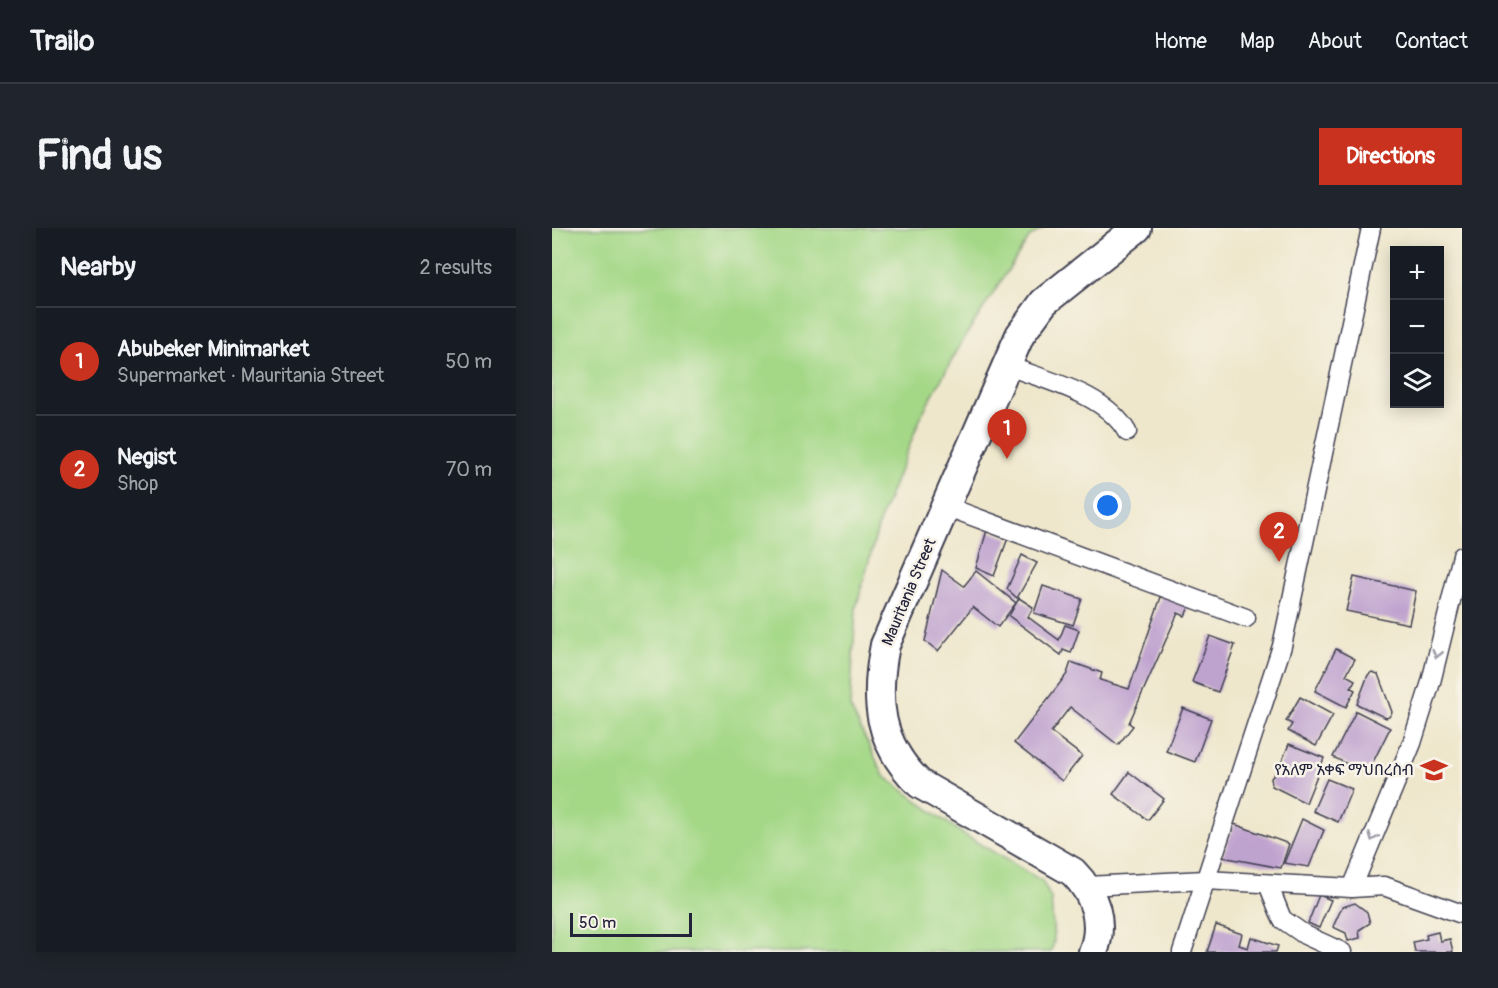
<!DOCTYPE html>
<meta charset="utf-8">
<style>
:root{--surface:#171b24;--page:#20242c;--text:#f1f3f6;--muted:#9ea1a6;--line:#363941;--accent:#c8321e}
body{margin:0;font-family:Pangolin,"Noto Sans Ethiopic",sans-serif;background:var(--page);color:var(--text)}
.controls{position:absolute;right:18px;top:18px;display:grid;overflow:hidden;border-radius:0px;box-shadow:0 3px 15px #0003}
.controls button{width:54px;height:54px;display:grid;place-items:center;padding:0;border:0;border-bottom:2px solid var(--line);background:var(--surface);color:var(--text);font:30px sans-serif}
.scale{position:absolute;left:18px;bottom:15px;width:122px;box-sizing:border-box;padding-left:6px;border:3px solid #22223b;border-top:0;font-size:16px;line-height:21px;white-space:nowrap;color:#22223b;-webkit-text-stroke:4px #f7f3e8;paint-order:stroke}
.you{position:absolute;left:556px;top:278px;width:21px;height:21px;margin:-15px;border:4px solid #fff;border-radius:50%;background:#1a73e8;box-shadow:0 0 0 9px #1a73e833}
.badge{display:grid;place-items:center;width:39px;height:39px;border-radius:50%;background:var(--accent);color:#fff;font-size:20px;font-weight:700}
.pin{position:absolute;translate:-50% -50px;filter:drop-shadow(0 2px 3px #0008)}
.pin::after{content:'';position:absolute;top:32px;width:21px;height:18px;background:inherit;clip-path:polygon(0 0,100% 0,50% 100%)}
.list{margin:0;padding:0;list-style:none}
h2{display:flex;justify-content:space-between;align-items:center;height:78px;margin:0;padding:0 24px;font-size:26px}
h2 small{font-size:20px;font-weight:400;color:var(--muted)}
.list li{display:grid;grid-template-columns:39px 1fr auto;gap:18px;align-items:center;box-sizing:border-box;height:108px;padding:0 24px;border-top:2px solid var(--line)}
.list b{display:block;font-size:22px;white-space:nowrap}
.list p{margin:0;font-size:20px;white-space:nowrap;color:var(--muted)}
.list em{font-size:20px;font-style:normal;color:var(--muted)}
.icon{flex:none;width:33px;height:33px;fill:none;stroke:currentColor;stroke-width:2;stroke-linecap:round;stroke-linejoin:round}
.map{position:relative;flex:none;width:910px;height:724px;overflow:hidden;border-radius:0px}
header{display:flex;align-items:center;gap:36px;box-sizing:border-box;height:84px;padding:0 30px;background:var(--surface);border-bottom:2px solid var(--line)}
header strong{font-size:28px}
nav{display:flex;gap:33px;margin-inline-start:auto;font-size:21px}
.intro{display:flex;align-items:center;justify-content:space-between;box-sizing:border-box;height:144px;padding:0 36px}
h1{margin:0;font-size:42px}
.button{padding:15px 27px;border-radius:0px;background:var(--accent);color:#fff;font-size:21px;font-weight:700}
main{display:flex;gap:36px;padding:0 36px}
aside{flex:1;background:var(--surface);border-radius:0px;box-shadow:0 3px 15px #0003}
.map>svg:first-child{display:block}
</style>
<header>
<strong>Trailo</strong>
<nav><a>Home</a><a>Map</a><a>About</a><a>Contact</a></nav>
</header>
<div class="intro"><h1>Find us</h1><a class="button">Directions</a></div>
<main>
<aside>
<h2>Nearby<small>2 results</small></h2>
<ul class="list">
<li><span class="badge">1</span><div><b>Abubeker Minimarket</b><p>Supermarket · Mauritania Street</p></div><em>50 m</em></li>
<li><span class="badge">2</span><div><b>Negist</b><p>Shop</p></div><em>70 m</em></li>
</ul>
</aside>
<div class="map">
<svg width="910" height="724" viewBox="0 0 910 724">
<rect width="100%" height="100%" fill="#f7f3e8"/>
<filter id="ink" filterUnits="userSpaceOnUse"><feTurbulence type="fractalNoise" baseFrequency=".0167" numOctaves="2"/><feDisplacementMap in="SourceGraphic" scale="12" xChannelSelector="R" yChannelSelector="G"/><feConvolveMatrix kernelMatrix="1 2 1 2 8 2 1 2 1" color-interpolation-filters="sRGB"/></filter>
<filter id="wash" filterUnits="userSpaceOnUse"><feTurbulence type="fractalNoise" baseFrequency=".008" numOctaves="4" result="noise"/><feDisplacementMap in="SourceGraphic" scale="24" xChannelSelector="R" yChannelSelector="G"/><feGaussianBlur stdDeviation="1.35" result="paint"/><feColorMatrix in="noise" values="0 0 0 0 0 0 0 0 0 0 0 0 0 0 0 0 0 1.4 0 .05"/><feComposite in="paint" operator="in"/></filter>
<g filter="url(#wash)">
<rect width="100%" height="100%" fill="#efe7cc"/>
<polygon fill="#a4d887" stroke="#637d61" stroke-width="1.5" points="0,0 491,0 477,10 414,107 370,186 328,292 304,380 298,479 332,548 411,606 490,653 499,670 502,714 499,724 0,724"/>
<g id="blocks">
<g fill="#bfa3cf">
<polygon points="435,302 456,310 442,348 424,340"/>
<polygon points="470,327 485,335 465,370 455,361"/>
<polygon points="390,342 412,358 424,343 464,375 446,399 421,379 386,423 373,413"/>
<polygon points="802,349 864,363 857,396 794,383"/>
<polygon points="491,358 530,371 521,397 482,385"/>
<polygon points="610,366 637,379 633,388 626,385 577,495 581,498 566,517 518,479 499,504 530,528 510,553 462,515 515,446 519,434 550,445 548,452 577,461"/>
<polygon points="467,370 481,379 476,389 507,412 513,397 527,402 519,425 511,422 509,427 457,388"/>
<polygon points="658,408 683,417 666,464 640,454"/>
<polygon points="784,421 803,431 794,447 803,452 799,460 803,462 794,479 763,463"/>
<polygon points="820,444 826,446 840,484 837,489 834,490 805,476 816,447"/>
<polygon points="748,469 781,487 764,518 736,503 740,496 734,493"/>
<polygon points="631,480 659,491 643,534 614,523"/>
<polygon points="804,483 838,500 815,546 781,529"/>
<polygon points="737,516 772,530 754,575 720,558 719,550 726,543"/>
<polygon points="577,544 612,571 596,592 561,566"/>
<polygon points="775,551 800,561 786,594 761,583"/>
<polygon points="750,591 772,602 757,639 732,635"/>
<polygon points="682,596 737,616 729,640 670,629"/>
<polygon points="767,667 779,672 767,700 756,695"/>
<polygon points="803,675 815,684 818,695 807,702 808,710 796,713 794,705 781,699 790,679"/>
<polygon points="664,697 690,706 687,717 696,720 699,709 726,718 724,724 655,724"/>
<polygon points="886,704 888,713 898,711 901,724 863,724 861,714 875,711 874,707"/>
</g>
</g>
</g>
<g filter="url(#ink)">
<use href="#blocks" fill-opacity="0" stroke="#414051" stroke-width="1.5"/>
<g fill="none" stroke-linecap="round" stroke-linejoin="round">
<defs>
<g id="street">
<path d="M454 137C494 153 553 165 575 204"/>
<polyline points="393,278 694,390"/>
<polyline points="716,656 730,691 753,707 790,724"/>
<polyline points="535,658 653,652 800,660 832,658 910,686"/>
<polyline points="800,660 860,515 879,454 910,328"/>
<polyline points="630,724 730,418 819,0"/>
</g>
<path id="primary" d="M541 724C553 694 542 665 521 644L368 556C326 516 322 472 333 417L468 107 492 74 585 0"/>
</defs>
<use href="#street" stroke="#414051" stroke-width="21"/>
<use href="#primary" stroke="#414051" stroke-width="32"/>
<use href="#street" stroke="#fff" stroke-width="18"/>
<use href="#primary" stroke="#fff" stroke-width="28"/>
</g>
<defs><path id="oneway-chevron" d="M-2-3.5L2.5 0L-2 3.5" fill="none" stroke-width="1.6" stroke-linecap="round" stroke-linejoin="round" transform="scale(1.5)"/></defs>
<g stroke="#9c9ca7">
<use href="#oneway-chevron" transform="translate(885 426) rotate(103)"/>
<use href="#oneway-chevron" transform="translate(821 609) rotate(112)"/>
</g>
</g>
<defs>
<symbol id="school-bare" viewBox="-9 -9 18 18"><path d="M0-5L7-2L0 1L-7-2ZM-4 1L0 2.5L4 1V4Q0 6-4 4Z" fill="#c8321e" stroke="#f7f3e8" stroke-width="2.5" paint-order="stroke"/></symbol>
</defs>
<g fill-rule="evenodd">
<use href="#school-bare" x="863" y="523" width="38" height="38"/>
</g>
<g text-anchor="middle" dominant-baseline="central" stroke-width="5" stroke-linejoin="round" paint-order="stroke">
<g font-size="16" fill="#22223b" stroke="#f7f3e8">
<text transform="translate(357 364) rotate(-67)">Mauritania Street</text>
</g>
<g font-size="16" fill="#22223b" stroke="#f7f3e8" text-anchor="end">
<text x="862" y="542">የአለም አቀፍ ማህበረስብ</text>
</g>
</g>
</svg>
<div class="controls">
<button>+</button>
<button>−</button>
<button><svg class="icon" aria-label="layers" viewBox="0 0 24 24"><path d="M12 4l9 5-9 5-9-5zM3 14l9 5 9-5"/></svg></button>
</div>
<div class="scale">50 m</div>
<div class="you"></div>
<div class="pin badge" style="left:455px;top:231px">1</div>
<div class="pin badge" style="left:727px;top:334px">2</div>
</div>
</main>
